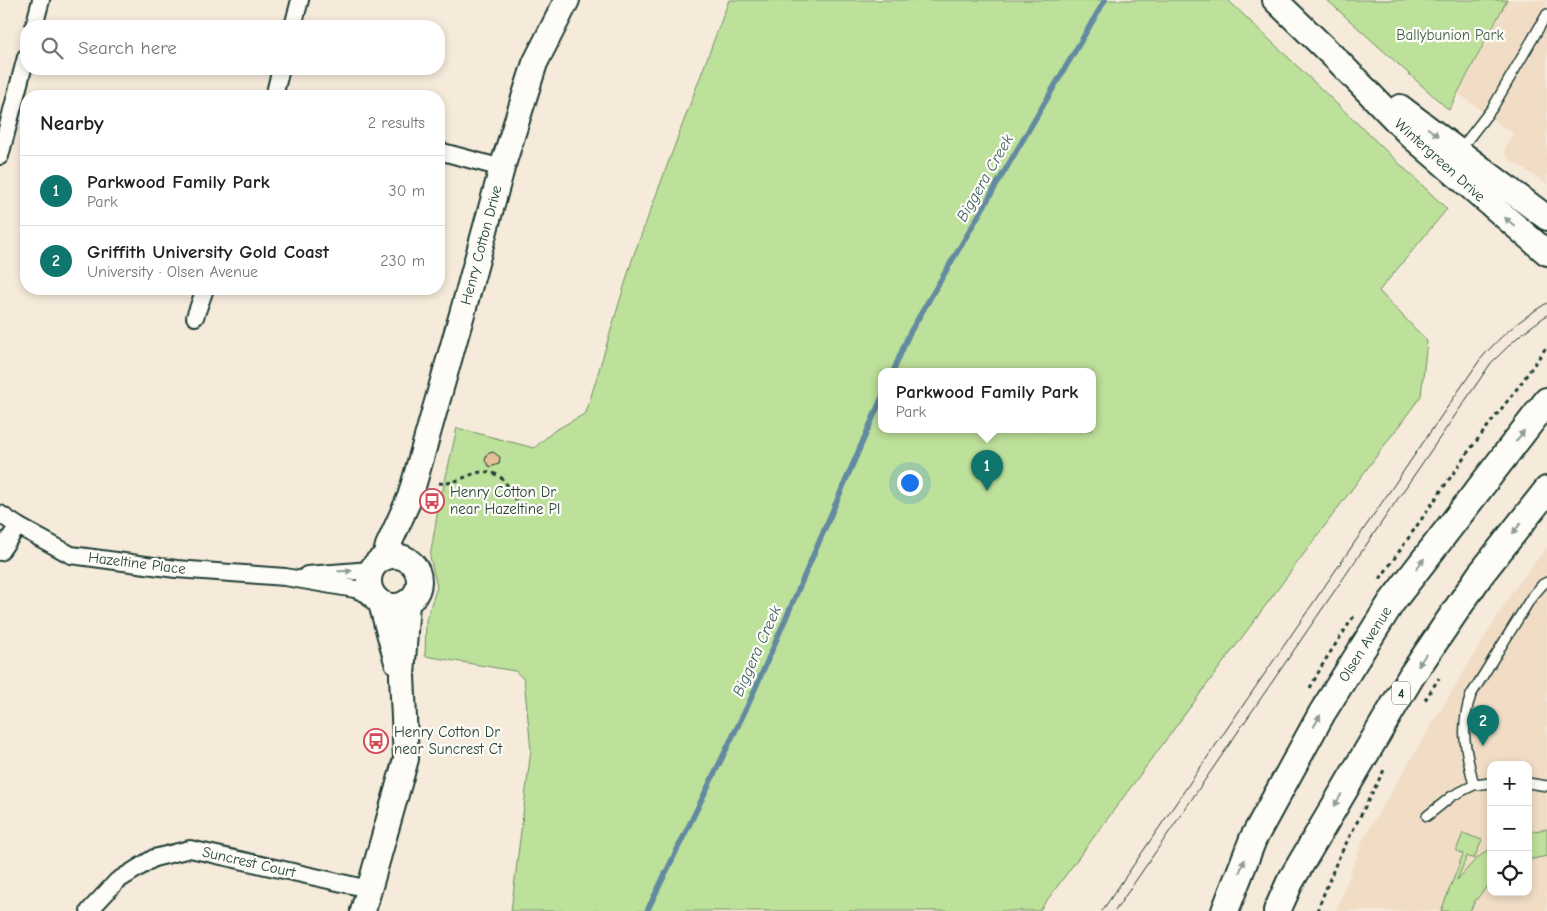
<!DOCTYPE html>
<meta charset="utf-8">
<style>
:root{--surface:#fff;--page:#f6f6f6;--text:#202124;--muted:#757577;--line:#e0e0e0;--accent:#0f766e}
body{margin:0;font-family:"Comic Neue",sans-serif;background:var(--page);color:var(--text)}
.controls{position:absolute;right:15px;bottom:15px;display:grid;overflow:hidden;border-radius:10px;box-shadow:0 2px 8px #0003}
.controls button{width:45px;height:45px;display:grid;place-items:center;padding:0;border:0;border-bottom:1px solid var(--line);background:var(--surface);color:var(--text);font:25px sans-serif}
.you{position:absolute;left:909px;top:482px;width:18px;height:18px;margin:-12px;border:4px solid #fff;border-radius:50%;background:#1a73e8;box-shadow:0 0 0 8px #1a73e833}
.badge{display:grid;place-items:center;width:32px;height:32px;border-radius:50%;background:var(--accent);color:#fff;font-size:16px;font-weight:700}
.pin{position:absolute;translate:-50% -41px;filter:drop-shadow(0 1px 2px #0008)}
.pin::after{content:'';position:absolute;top:26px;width:18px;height:15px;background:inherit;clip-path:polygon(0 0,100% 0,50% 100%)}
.popup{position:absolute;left:878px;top:368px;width:218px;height:65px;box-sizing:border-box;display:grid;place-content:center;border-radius:10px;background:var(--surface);filter:drop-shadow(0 1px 4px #0005);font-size:16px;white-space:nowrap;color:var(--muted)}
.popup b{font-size:19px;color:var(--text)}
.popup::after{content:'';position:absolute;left:50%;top:100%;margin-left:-10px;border:10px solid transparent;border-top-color:var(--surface)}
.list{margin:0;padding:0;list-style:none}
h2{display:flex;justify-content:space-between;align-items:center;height:65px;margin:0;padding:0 20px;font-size:21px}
h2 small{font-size:16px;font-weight:400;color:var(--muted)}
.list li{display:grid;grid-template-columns:32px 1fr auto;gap:15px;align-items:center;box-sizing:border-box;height:70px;padding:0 20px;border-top:1px solid var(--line)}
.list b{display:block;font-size:19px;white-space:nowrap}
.list p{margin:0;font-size:16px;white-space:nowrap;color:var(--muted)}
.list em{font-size:16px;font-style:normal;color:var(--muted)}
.icon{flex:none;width:28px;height:28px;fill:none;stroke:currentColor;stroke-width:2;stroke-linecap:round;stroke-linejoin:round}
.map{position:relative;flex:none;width:1547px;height:911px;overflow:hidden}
.search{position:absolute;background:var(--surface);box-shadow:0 2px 8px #0003;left:20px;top:20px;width:425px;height:55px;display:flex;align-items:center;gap:12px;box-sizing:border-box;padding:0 18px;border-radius:20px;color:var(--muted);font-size:19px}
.panel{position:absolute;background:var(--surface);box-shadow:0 2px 8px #0003;left:20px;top:90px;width:425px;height:205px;border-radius:20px}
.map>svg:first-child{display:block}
</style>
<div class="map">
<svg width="1547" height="911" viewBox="0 0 1547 911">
<rect width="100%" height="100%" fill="#f6eada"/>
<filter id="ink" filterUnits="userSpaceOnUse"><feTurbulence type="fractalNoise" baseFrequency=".02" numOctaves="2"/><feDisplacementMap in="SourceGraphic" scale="10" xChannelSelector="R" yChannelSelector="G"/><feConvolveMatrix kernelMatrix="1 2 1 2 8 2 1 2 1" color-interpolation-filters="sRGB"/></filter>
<g filter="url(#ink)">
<g fill="#f1ddc6" fill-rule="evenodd">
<polygon points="1507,0 1547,0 1547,184 1510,160 1505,152 1507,143 1513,134 1459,94"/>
<path d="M1547 547V911H1336L1364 837 1514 589ZM1491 765H1528V892H1491Z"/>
</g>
<g fill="#bde09a" stroke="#6e8e67" fill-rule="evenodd">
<path d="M729 0H1228L1447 209 1379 291 1427 341 1421 396 1039 911H511L531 750 524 679 515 671 425 656 426 620 437 587 430 557 437 516 457 428 534 448 554 431 586 413 633 257ZM882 372H1092V430H882Z"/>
<polygon points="1327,0 1507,0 1449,110"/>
<polygon points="1547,829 1547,856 1528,860 1528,832"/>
<polygon points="1463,833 1482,840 1474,859 1467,856 1457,880 1476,859 1491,848 1491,882 1475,901 1470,911 1441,911 1463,854 1456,851"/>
</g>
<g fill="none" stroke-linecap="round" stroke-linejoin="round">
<g stroke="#628ba1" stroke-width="5.5">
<polyline points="893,372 909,334 1105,0"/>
<polyline points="647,911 749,703 882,397"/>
</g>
</g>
<polygon fill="#e6bf97" stroke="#1f3d34" points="493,452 500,457 499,464 490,467 485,461 487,454"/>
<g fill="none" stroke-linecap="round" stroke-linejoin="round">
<defs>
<g id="lane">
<polyline points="1459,151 1493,107 1547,14"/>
<polyline points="1528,783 1547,786"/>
<path d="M1474 785C1466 752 1459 729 1471 695L1531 598 1543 584 1547 582"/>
<polyline points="1427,816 1452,796 1474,785 1491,783"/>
</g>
<g id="street">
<polyline points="34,26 41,0"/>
<polyline points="293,26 300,0"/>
<polyline points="274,96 281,69"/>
<polyline points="439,151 502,168"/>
<polyline points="0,156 26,57"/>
<polyline points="195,317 205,289"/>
<polyline points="0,514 18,526 71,555 176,569 285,577 355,589 374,597"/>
<polyline points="0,552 18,526"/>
<polyline points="307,575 371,570"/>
<polyline points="89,911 117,881 154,858 190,849 369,889"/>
</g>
<g id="secondary">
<polyline points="1275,0 1338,61 1411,136 1547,253"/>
<polyline points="1400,107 1547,218"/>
<circle cx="394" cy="581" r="25"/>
<polyline points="385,557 388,546 410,497 464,307 502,168 535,63 567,0"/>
<polyline points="381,603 397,662"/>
<polyline points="363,911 406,759 402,676 407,602"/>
</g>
<g id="primary">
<polyline points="1225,911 1253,839 1322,713 1391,603 1547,401"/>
<polyline points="1277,911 1290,882 1412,675 1480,575 1547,490"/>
</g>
</defs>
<use href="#lane" stroke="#1f3d34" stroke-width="12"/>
<use href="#street" stroke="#1f3d34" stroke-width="20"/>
<use href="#secondary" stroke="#1f3d34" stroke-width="28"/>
<use href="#primary" stroke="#1f3d34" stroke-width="30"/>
<g stroke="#1f3d34" stroke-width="3" stroke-dasharray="4 4" stroke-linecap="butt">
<path d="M439 483C459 486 476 465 495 474 516 483 508 515 542 504"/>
<polyline points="1380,579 1468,452 1519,386 1547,346"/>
<polyline points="1310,688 1324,662 1356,613"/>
<polyline points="1425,700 1439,678"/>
<polyline points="1317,911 1337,861 1385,768"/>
</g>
<use href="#lane" stroke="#fdfcf7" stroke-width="9"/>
<use href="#street" stroke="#fdfcf7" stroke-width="16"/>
<use href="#secondary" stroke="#fdfcf7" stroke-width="24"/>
<use href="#primary" stroke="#fdfcf7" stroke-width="26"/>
<g stroke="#1f3d34" stroke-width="1">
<path d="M1102 911 1479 361C1499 337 1520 319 1547 303"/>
<polyline points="1115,911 1491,363 1520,335 1547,315"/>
</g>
</g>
<defs><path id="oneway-solid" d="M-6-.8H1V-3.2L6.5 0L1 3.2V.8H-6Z" transform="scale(1.25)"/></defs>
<g fill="#8e9c96">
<use href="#oneway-solid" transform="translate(1433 132) rotate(37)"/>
<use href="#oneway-solid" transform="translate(1510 222) rotate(-140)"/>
<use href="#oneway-solid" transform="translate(1520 436) rotate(-52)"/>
<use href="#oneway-solid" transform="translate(1517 528) rotate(128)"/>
<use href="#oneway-solid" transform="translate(1420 564) rotate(-53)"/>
<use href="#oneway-solid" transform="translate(345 571) rotate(-2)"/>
<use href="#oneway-solid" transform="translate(1422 660) rotate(124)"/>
<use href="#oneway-solid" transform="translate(1317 721) rotate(-61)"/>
<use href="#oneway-solid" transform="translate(1338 800) rotate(121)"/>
<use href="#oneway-solid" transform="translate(1242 866) rotate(-69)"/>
</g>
</g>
<defs>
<symbol id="bus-ring" viewBox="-11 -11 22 22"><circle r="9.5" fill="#fdfcf7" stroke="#d1495b" stroke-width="1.5"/><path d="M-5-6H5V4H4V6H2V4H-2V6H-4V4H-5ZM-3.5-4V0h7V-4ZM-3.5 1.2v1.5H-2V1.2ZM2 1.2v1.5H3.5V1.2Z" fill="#d1495b"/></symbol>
</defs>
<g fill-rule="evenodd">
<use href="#bus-ring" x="418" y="487" width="28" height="28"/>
<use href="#bus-ring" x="362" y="727" width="28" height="28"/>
</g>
<g text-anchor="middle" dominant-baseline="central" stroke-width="4.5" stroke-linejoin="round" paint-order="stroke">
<rect fill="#fdfcf7" stroke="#62766e" stroke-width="1" x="1392" y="681.5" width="18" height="23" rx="4"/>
<g font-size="14" font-weight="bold" fill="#1f3d34">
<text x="1401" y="693">4</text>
</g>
<g font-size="15" fill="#3f5e48" stroke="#fdfcf7">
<text x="1450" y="35">Ballybunion Park</text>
</g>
<g font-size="15" fill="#1f3d34" stroke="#fdfcf7">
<text transform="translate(1440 160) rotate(42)">Wintergreen Drive</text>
<text transform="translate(481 245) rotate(-75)">Henry Cotton Drive</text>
<text transform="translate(137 563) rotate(7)">Hazeltine Place</text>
<text transform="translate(1365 644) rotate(-58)">Olsen Avenue</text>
<text transform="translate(249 862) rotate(13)">Suncrest Court</text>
</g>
<g font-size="15" fill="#1f3d34" stroke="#fdfcf7" text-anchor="start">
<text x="450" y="492">Henry Cotton Dr<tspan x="450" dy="17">near Hazeltine Pl</tspan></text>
<text x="394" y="732">Henry Cotton Dr<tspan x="394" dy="17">near Suncrest Ct</tspan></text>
</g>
<g font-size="16" font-style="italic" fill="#3b5e62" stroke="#fdfcf7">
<text transform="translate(985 178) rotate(-60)">Biggera Creek</text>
<text transform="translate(757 651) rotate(-66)">Biggera Creek</text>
</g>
</g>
</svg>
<div class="controls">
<button>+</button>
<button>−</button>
<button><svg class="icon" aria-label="locate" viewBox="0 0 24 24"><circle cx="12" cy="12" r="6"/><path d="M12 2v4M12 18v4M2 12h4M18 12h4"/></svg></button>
</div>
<div class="you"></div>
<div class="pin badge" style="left:987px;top:491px">1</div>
<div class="popup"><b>Parkwood Family Park</b>Park</div>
<div class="pin badge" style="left:1483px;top:746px">2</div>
<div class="search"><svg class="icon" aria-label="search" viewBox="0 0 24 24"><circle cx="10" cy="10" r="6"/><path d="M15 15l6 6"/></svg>Search here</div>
<section class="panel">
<h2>Nearby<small>2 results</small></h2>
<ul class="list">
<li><span class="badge">1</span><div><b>Parkwood Family Park</b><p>Park</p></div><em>30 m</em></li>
<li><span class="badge">2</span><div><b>Griffith University Gold Coast</b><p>University · Olsen Avenue</p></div><em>230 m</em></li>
</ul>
</section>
</div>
